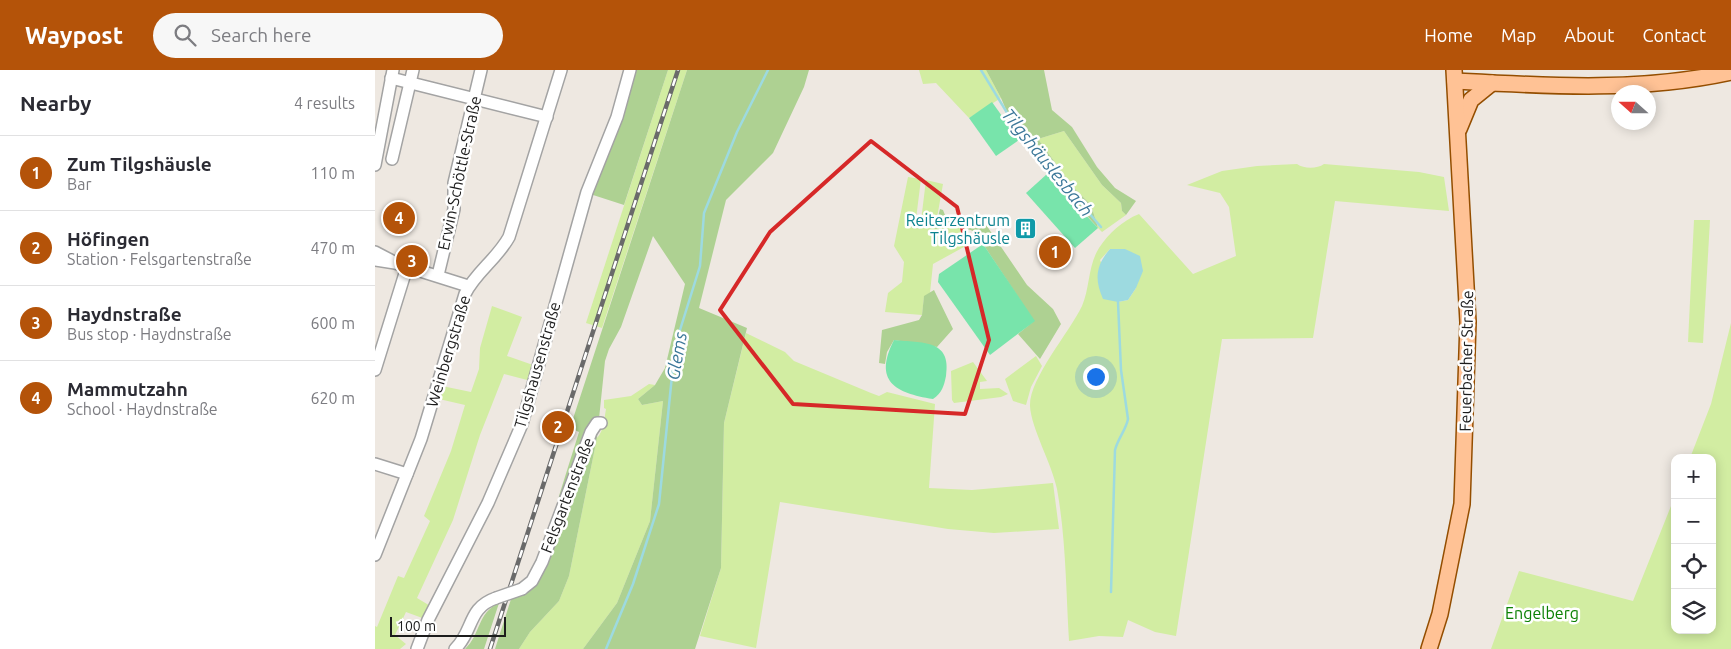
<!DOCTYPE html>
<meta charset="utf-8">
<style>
:root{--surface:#fff;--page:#f7f7f7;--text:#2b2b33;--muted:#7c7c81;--line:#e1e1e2;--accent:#b45309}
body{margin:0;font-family:Ubuntu,sans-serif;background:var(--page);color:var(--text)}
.controls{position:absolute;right:15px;bottom:15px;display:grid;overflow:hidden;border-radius:10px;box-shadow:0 2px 12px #0003}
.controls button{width:45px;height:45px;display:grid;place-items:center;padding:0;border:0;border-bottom:1px solid var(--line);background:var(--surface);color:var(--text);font:25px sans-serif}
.compass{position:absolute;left:1236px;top:15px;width:45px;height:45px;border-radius:50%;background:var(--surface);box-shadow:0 2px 12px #0003;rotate:291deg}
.scale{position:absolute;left:15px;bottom:12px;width:116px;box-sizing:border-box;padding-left:5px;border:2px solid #1c1c1c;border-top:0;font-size:14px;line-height:18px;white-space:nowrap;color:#1c1c1c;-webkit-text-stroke:4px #fff;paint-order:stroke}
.you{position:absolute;left:720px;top:306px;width:18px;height:18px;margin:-12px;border:4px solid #fff;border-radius:50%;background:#1a73e8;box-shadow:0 0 0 8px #1a73e833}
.badge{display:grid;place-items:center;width:32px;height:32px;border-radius:50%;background:var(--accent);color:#fff;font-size:16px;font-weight:700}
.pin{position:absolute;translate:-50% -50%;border:2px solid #fff;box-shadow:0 1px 5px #0006}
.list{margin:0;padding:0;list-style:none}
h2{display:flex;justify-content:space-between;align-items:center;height:65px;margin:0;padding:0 20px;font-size:21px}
h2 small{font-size:16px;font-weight:400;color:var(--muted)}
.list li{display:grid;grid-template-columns:32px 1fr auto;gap:15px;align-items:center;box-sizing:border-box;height:75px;padding:0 20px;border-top:1px solid var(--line)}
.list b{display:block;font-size:19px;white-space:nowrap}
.list p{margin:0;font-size:16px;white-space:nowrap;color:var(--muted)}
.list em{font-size:16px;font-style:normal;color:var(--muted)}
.icon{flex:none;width:28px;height:28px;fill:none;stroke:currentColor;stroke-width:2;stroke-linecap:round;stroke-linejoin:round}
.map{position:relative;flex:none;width:1356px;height:579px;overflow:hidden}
header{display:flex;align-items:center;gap:30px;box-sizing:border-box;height:70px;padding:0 25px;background:var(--accent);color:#fff}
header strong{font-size:24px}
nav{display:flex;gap:28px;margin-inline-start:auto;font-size:18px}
.search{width:350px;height:45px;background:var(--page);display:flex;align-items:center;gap:12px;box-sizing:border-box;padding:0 18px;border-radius:28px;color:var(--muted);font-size:19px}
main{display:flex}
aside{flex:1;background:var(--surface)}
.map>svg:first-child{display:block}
</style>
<header>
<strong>Waypost</strong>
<div class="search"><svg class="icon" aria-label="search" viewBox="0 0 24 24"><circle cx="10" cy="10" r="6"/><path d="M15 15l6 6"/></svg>Search here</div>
<nav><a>Home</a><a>Map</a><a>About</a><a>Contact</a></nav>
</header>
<main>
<aside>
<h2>Nearby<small>4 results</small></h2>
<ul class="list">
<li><span class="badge">1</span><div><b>Zum Tilgshäusle</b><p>Bar</p></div><em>110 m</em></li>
<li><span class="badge">2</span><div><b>Höfingen</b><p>Station · Felsgartenstraße</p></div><em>470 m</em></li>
<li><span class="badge">3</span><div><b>Haydnstraße</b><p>Bus stop · Haydnstraße</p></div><em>600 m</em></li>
<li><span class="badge">4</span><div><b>Mammutzahn</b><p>School · Haydnstraße</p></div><em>620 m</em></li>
</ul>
</aside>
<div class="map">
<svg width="1356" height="579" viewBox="0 0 1356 579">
<rect width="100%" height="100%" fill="#eee8e1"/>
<g fill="#d2eda2" fill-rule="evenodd">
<polygon points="293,0 312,0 227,258 211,253"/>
<polygon points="544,0 611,0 626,28 594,48 561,13 548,14"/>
<polygon points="689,61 727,115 746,133 747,141 751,145 727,162 723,158 716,135 697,116 663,69"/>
<path d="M922 94C929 99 942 99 949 94L1044 102 1069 107 1074 141 960 131 938 268 847 269 801 566 780 562 753 550 748 567 724 566 694 571C691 521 691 469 682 419 677 394 656 358 655 336 654 309 694 263 707 236 715 218 713 195 724 178 734 163 747 151 764 144L818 204 861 186 854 137 845 123 812 115 847 101 882 96ZM735 179H750L761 218 753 230 743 232 725 190Z"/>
<polygon points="533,107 546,109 540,157 545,159 551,110 568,114 560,159 572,156 592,158 598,172 558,194 555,223 549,227 547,245 510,242 513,223 527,212 529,192 519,176"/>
<polygon points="1319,150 1335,150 1328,273 1313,272"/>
<polygon points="117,236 147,247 132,286 158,295 156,311 129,304 105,365 78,450 42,528 57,537 50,549 31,542 20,565 31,574 25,579 0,579 0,556 2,557 23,506 29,508 55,451 49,446 76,381 90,335 64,329 67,316 96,322 104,299 105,278"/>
<polygon points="1356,253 1356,579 1116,579 1144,501 1258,531 1300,426 1300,560 1337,560 1337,388 1315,388 1336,334"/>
<polygon points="371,263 410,282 419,291 496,323 504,326 512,322 560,334 554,418 597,420 678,413 684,459 619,463 573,459 405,432 381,578 325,566 346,498 349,353"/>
<polygon points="661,286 667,296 656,317 651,335 638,331 630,309"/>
<polygon points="598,292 612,311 605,312 605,319 624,318 633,324 626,327 579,333 577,330 576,301"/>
<path d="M274 314 280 315 263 329 267 335 288 331 275 451 242 533 208 579H144L155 562 184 531 194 506 222 368C229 360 229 350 231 339L229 338V330L256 326Z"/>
</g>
<g fill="#aed192">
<polygon points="259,0 293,0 249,135 215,124"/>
<polygon points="312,0 434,0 429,17 398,83 351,130 324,238 372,258 349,353 346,498 320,579 208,579 242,533 275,451 288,331 267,335 263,329 280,315 290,298 310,214 278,166 246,257 234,279 230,291 222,368 194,506 184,531 155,562 144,579 120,579 137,526 160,516 164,511 173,491 187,444 183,431 184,426 204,362 195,358"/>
<polygon points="611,0 669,0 677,40 697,57 722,97 740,118 761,131 751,145 747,141 746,133 727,115 689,61 663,69 697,116 716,135 723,158 644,70 626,28"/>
<path d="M565 139 568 140 572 150 581 152 603 143 652 215 678 239 686 254 665 289 643 264 659 251 608 174 607 165C591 157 578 155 560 159Z"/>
<polygon points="559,220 578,259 562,277 519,270 512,282 510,294 504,293 507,260 544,250 547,245 549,226"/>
<path d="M124 533 109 579H90C106 564 102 543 124 533Z"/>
</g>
<g fill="#78e4ab">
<polygon points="617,32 644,70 621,86 594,48"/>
<polygon points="672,104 723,158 700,178 651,123"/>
<polygon points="608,174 660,251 615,285 563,212 564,204"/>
<path d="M519 270C547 273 577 269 571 306 569 316 567 323 558 329 520 323 498 311 519 270Z"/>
</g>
<path fill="#9ddae0" d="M735 179H750L765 186 768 201 761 218 753 230 743 232 728 229C719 209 721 195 735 179Z"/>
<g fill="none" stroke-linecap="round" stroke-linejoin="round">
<g stroke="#9ddae0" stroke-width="2.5">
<polyline points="606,0 642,59 726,157"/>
<path d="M736 522 740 380C743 368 751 360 753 349L746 300 743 232"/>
<polyline points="231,579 258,514 284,434 300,276 325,196 329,143 362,62 393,0"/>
</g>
<defs>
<g id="minor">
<polyline points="16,8 172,47"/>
<polyline points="17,89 38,0"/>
<polyline points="0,95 18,0"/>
<polyline points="0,182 19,192"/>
<polyline points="0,190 20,193 93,216"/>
<polyline points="63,205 79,139 79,113 106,0"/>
<polyline points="0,300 32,197"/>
<polyline points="0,394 32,404"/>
<path d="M0 485 46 369 90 224C100 203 122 189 134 167L186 0"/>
<polyline points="147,519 157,511 167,492 216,362 222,353 226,353"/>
<polyline points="42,579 53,550 113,433 147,354 212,122 242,47 255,0"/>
<path d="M80 579C99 561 92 538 121 528"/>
</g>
<g id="major">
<path d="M1080 11C1172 16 1265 22 1356 2"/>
<polyline points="1084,59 1096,30 1117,13"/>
<polyline points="1054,579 1065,544 1087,434 1093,252 1079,0"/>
</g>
</defs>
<use href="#minor" stroke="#a3a3a3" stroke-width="14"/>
<use href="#major" stroke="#944e00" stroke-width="18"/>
<use href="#minor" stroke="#fff" stroke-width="11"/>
<use href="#major" stroke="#ffc295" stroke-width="15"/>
<defs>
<polyline id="rail" points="115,579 303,0"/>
</defs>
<use href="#rail" stroke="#6a6a6a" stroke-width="4.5"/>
<use href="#rail" stroke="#fff" stroke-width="2.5" stroke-dasharray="8" stroke-linecap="butt"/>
<defs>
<polyline id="minor-bridge" points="121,528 147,519"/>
</defs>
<use href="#minor-bridge" stroke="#a3a3a3" stroke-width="14" stroke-linecap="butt"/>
<use href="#minor-bridge" stroke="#fff" stroke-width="11"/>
</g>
<path fill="none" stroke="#d62828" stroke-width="4" stroke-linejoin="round" d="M496 71 582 137 614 270 590 344 418 334 345 240 395 162Z"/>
<defs>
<symbol id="building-square" viewBox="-11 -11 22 22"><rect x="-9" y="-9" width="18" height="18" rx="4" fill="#0f9aa8" stroke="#fff"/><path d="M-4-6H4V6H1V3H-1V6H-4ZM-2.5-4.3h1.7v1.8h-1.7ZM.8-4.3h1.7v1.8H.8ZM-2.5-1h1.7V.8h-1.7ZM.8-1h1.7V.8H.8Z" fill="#fff"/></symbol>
</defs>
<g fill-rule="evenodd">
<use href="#building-square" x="638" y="146" width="25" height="25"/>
</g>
<g text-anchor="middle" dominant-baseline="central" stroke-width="5" stroke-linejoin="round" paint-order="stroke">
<g font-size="16" fill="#1c1c1c" stroke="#fff">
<text transform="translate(84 103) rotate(-78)">Erwin-Schöttle-Straße</text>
<text transform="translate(73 281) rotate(-73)">Weinbergstraße</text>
<text transform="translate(1091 291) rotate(-89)">Feuerbacher Straße</text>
<text transform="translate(162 295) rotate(-74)">Tilgshausenstraße</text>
<text transform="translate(192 425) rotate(-69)">Felsgartenstraße</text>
</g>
<g font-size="16" fill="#0d838f" stroke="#fff" text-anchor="end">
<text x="635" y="150">Reiterzentrum<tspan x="635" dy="18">Tilgshäusle</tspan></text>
</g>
<g font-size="16" fill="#0b8004" stroke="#fff">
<text x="1167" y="543">Engelberg</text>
</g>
<g font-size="18" font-style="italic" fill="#3c7899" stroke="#fff">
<text transform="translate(673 92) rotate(51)">Tilgshäuslesbach</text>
<text transform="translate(301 286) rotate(-80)">Glems</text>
</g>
</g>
</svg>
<div class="controls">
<button>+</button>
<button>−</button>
<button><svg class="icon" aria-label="locate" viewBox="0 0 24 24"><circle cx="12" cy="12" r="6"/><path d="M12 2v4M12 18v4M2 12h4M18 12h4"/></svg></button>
<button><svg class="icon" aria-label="layers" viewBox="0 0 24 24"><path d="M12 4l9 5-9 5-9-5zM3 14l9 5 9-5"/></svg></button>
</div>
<svg class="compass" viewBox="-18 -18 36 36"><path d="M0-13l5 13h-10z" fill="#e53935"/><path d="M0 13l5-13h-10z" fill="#7c7c81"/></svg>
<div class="scale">100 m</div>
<div class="you"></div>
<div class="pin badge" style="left:680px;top:182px">1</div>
<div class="pin badge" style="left:183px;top:357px">2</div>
<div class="pin badge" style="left:37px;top:191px">3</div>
<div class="pin badge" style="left:24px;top:148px">4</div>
</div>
</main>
